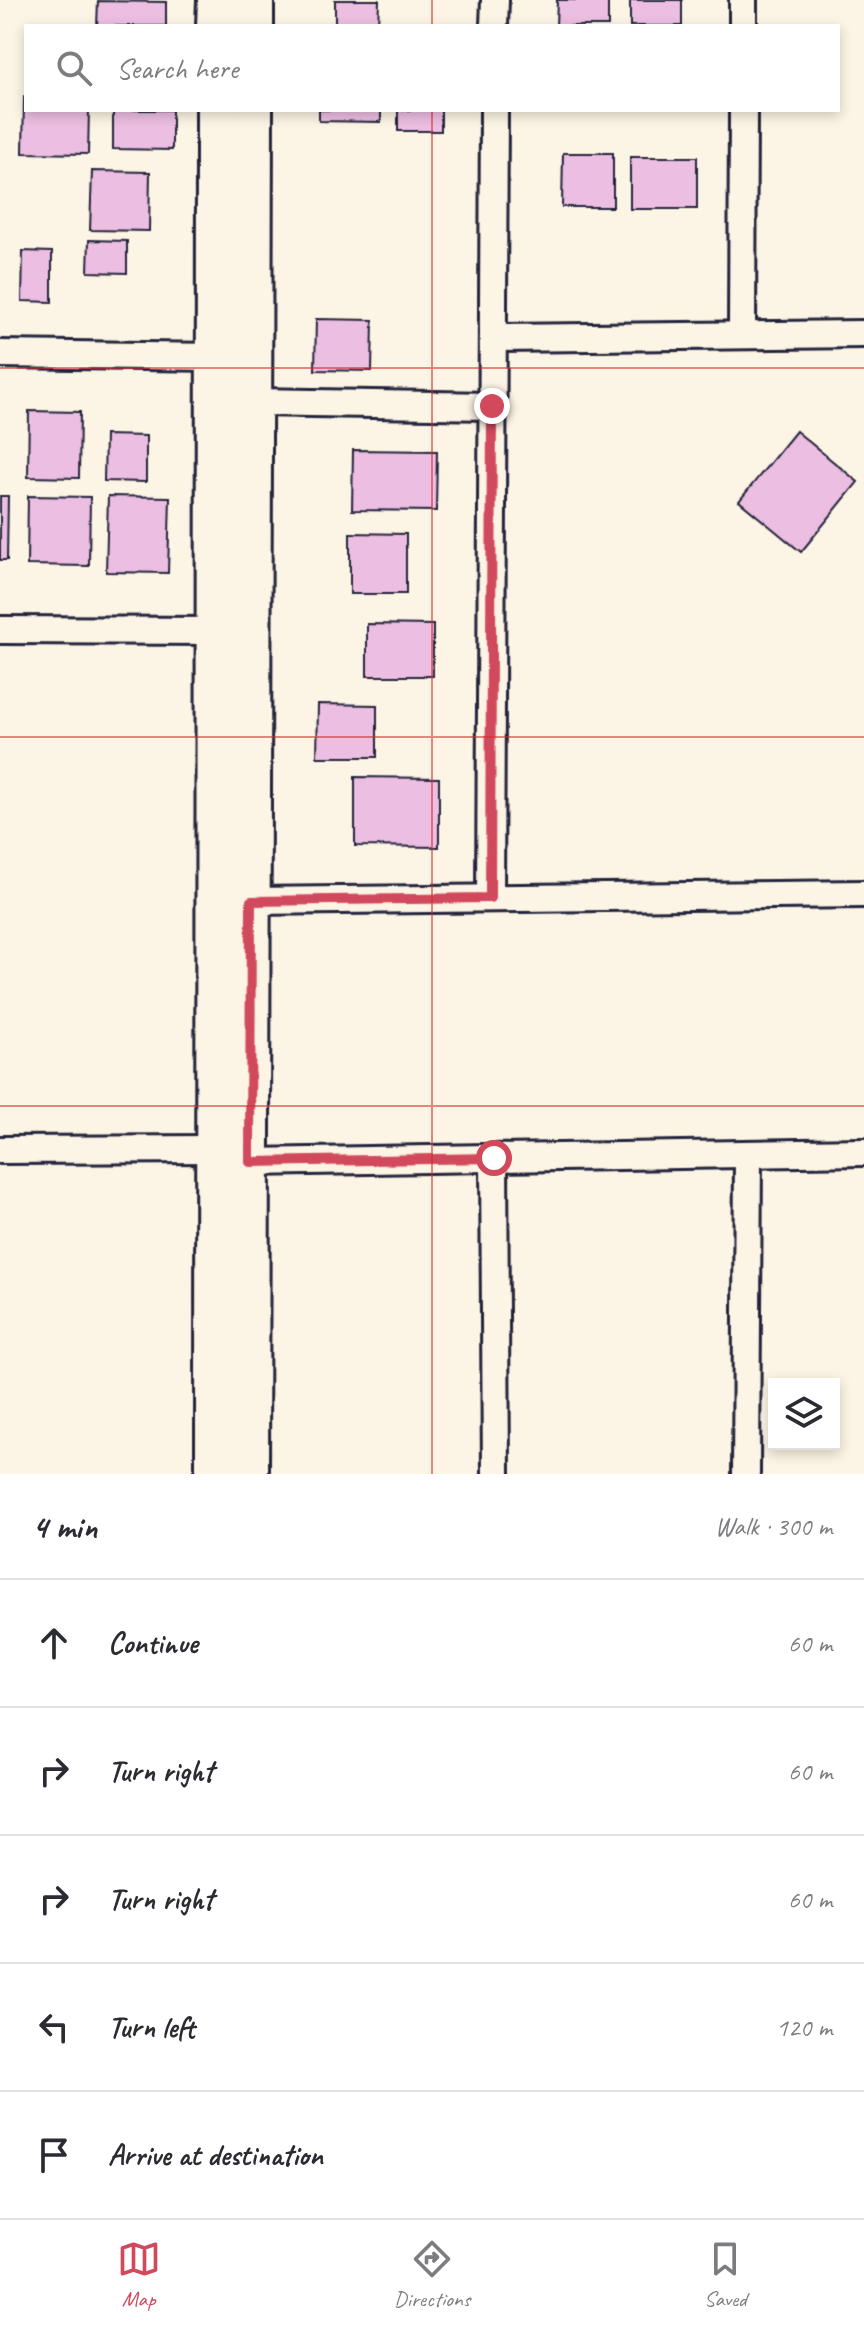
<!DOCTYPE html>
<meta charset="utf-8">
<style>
:root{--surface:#fff;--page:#f2f2f3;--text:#2b2b33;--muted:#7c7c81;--line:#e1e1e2;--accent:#d1495b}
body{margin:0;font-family:Caveat,sans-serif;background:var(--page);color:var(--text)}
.controls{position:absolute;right:24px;bottom:24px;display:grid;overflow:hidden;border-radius:0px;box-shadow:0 4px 12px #0003}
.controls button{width:72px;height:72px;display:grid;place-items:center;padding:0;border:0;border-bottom:2px solid var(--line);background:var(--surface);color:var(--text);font:40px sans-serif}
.stop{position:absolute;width:24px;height:24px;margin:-18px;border:6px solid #d1495b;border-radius:50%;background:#fff}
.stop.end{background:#d1495b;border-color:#fff;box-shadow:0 2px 8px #0008}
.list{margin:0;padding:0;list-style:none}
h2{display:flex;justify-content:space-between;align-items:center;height:104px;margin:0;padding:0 32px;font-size:34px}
h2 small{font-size:26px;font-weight:400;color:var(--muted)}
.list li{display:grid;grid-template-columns:52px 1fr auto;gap:24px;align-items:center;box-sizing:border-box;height:128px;padding:0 32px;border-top:2px solid var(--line)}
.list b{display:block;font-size:30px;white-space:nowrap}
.list em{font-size:26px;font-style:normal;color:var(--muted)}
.icon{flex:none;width:44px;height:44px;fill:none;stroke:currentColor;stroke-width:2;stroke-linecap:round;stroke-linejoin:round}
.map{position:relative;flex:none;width:864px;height:1474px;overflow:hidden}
.search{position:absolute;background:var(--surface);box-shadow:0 4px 12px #0003;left:24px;right:24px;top:24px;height:88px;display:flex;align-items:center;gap:20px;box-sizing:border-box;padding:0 28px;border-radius:0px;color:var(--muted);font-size:30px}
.sheet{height:744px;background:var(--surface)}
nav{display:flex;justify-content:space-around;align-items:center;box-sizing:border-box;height:112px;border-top:2px solid var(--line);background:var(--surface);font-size:22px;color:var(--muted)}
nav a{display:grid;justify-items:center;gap:4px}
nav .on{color:var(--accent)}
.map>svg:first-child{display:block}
</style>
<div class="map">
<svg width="864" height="1474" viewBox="0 0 864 1474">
<rect width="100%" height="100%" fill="#fcf5e5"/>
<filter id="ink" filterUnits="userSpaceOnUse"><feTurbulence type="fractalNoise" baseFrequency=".0125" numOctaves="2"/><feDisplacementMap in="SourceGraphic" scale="16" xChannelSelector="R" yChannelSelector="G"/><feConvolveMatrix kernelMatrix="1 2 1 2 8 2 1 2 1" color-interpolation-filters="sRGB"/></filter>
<g filter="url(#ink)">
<g fill="#ecbee1" stroke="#22223b" stroke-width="2">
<polygon points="335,0 379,0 378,26 335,26"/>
<polygon points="557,0 608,0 608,26 556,26"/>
<rect x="630" y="0" width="52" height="26"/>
<polygon points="98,1 166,2 166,26 97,26"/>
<polygon points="24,97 26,97 26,110 89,110 88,154 23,153"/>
<polygon points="113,110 172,110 172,150 113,149"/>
<polygon points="319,110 381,110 381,122 319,121"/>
<rect x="398" y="110" width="43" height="21"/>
<polygon points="563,153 613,153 613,207 562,207"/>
<rect x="630" y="157" width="67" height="52"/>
<polygon points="92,171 150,172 149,231 90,230"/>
<polygon points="89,240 127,241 127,273 88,272"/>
<polygon points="23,251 52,252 52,302 22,301"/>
<polygon points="316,319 373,320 372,371 315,370"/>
<polygon points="29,411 80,412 79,478 28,477"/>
<polygon points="796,431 858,482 801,552 739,501"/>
<polygon points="105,435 146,436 146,482 104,481"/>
<polygon points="353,450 437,451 436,511 352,510"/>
<polygon points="0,496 8,496 7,560 0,560"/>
<polygon points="28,496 90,497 89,566 27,565"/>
<polygon points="108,496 170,497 168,573 106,572"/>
<polygon points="350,533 406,534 406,594 350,594"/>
<polygon points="367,624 433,625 433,676 367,676"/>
<polygon points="318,704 377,705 377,757 317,757"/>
<polygon points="355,777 439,778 439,847 355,846"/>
</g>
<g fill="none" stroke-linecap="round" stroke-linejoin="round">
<defs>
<g id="street">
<polyline points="494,26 495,0"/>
<polyline points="743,26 743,0"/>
<polyline points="742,335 743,110"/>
<polyline points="493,338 864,334"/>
<polyline points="0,354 216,357"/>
<polyline points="253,402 492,406"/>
<polyline points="0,630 216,631"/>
<polyline points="490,898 494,110"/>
<polyline points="251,901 864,894"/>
<polyline points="0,1150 215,1149"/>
<polyline points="494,1158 496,1474"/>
<polyline points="250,1162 864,1152"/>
<polyline points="746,1474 748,1154"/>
</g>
<g id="secondary">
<polyline points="216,26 217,0"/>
<polyline points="254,26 254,0"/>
<polyline points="215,1474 216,110"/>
<polyline points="249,1474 253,110"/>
</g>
</defs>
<use href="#street" stroke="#22223b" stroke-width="32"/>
<use href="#secondary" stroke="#22223b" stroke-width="44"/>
<use href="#street" stroke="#fcf5e5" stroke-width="26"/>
<use href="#secondary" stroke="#fcf5e5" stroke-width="38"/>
</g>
</g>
<g fill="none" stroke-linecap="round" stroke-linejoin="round" filter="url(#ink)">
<polyline stroke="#d1495b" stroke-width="10" points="492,406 490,898 251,901 250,1162 494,1158"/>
</g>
<path fill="none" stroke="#d62828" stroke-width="2" stroke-opacity="0.55" d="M432 0V26M432 110V1474M0 368H864M0 737H864M0 1106H864"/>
</svg>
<div class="controls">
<button><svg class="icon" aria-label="layers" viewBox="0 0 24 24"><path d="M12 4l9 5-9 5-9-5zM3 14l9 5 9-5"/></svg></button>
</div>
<div class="stop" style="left:494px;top:1158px"></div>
<div class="stop end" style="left:492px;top:406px"></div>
<div class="search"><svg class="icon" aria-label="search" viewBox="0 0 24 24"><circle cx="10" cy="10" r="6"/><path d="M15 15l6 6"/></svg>Search here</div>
</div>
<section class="sheet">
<h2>4 min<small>Walk · 300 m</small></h2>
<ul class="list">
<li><svg class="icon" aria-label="ahead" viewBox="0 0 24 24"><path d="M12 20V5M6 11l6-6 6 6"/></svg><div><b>Continue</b></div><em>60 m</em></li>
<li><svg class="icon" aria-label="right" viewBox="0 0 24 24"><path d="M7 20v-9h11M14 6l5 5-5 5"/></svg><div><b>Turn right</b></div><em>60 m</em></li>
<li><svg class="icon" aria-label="right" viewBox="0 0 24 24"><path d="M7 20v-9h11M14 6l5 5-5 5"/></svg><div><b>Turn right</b></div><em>60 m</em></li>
<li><svg class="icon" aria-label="left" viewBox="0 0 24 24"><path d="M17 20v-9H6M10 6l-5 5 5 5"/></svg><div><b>Turn left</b></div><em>120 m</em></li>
<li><svg class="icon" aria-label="arrive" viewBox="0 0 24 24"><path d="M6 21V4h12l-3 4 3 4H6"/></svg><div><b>Arrive at destination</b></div></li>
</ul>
</section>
<nav>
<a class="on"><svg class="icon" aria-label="map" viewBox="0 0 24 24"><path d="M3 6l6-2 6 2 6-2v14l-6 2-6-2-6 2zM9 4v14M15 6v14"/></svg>Map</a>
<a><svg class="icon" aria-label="directions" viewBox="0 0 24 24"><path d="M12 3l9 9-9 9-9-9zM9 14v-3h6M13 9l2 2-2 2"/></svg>Directions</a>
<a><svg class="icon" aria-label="saved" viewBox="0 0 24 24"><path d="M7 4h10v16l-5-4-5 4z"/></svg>Saved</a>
</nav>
